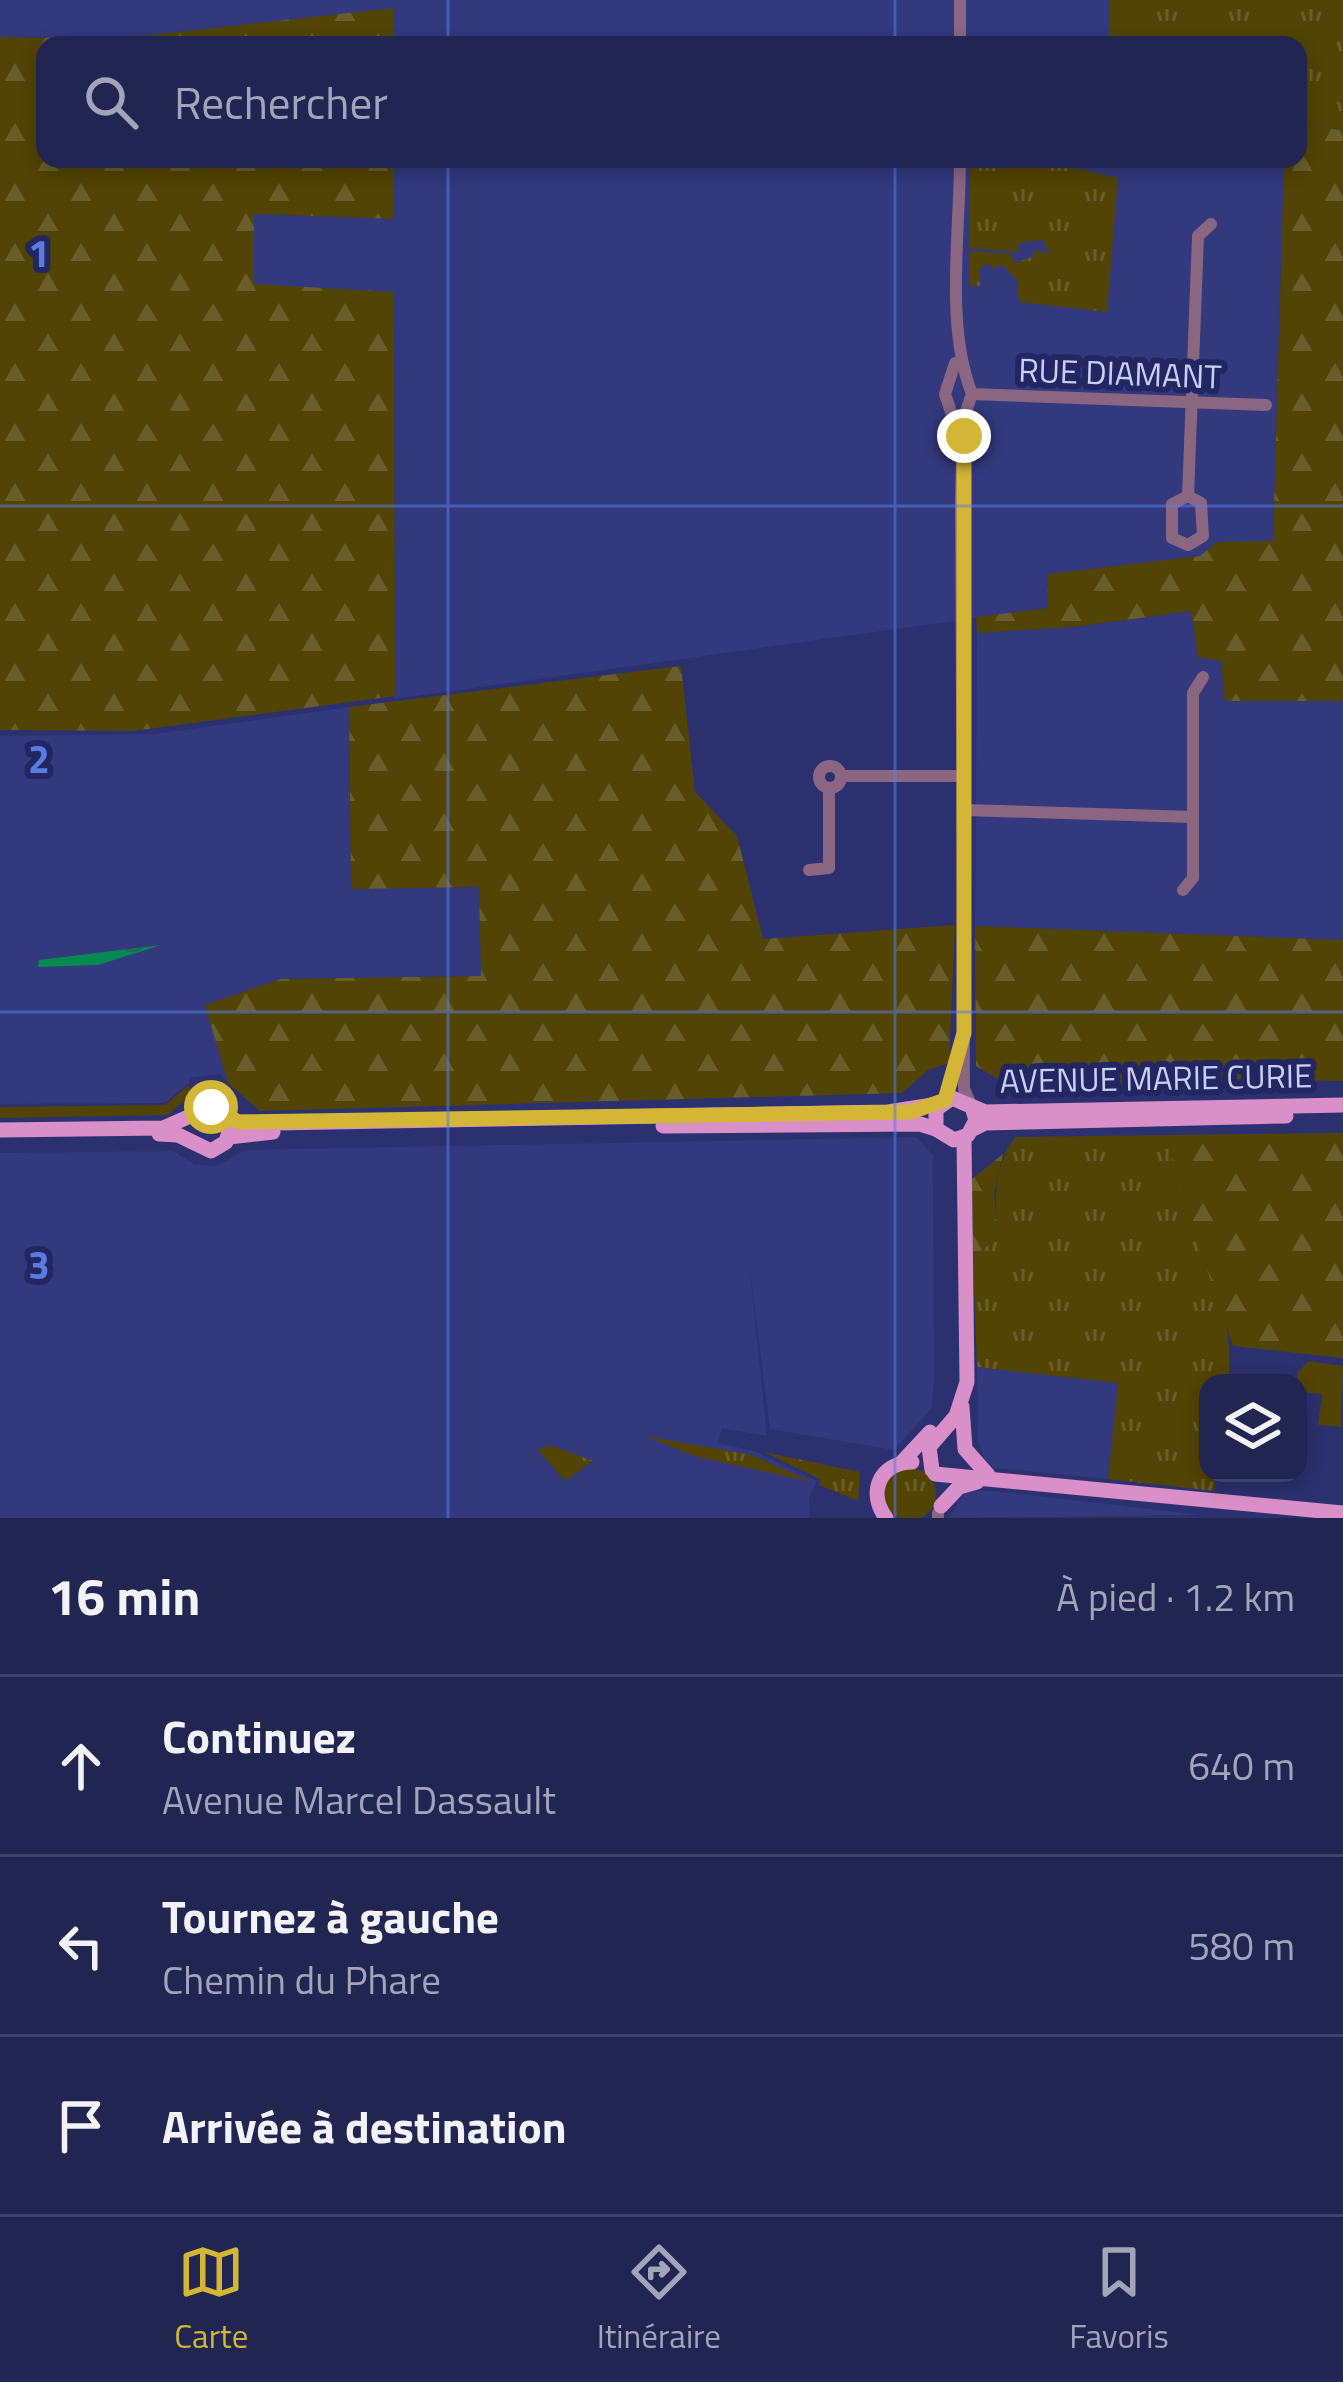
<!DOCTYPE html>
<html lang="fr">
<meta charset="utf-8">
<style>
:root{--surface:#202552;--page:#282d59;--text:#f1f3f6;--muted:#a2a5b8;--line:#3d4269;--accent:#d3b635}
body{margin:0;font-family:"Titillium Web",sans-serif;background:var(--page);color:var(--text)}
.controls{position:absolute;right:36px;bottom:36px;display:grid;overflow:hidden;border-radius:24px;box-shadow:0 6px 18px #0003}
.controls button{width:108px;height:108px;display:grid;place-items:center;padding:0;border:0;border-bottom:3px solid var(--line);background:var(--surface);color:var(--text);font:60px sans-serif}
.stop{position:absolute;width:36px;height:36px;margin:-27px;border:9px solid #d3b635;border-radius:50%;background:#fff}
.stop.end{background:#d3b635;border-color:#fff;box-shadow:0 3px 12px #0008}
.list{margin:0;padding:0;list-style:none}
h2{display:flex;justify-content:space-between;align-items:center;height:156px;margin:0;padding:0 48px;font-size:51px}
h2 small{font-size:39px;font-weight:400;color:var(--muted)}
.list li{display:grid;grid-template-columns:78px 1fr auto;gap:36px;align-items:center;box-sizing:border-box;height:180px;padding:0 48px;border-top:3px solid var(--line)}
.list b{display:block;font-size:45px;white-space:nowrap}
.list p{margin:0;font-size:39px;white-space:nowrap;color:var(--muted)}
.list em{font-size:39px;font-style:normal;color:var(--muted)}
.icon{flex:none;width:66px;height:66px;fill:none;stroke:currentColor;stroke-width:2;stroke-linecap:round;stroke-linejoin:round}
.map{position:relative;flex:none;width:1343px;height:1518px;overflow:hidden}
.search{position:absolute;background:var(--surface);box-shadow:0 6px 18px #0003;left:36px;right:36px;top:36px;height:132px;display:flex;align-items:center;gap:30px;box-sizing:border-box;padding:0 42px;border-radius:24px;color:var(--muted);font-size:45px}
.sheet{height:696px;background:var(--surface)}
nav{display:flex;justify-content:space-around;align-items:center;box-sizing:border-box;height:168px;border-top:3px solid var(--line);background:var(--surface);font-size:33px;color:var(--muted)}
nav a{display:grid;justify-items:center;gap:6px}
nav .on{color:var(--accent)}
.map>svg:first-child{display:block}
</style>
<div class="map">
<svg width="1343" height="1518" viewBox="0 0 1343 1518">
<defs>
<pattern id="grass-tufts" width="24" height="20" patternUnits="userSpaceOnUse" patternTransform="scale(3)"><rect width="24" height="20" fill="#524404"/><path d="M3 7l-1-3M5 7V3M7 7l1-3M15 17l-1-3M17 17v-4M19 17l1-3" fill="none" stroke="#695e29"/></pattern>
<pattern id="forest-firs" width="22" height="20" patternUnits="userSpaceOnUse" patternTransform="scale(3)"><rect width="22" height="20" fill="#524404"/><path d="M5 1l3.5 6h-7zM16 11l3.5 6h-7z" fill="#695e29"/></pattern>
<pattern id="water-waves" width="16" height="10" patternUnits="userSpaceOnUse" patternTransform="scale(3)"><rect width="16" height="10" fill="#058a50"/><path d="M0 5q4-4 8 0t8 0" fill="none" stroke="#186f4e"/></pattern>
</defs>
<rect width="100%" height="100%" fill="#2b316e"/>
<g fill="#32397d">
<polygon points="0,0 1109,0 1109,40 1123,45 394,45 394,9 115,39 0,37"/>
<polygon points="394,159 1284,159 1273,542 1217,542 1201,556 1049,574 1047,608 395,699 394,293 254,285 254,214 394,219"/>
<polygon points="1192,611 1198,656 1221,660 1225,701 1343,701 1343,940 975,926 977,633 1075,627"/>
<polygon points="349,707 351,888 480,887 481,976 281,979 206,1005 228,1083 220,1074 189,1078 189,1083 165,1103 0,1104 0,736 154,734"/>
<polygon points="916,1137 933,1155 934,1379 932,1408 894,1450 770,1429 750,1271 767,1436 722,1428 718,1443 754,1451 817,1481 809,1498 810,1518 0,1518 0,1153 173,1151 196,1165 217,1166 245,1150"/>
<polygon points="977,1367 1119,1383 1108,1479 994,1468 985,1461 978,1441"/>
<polygon points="966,1491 994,1491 1202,1515 949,1518"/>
</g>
<g fill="url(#grass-tufts)">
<polygon points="1109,0 1343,0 1343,131 1298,122 1298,45 1123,45 1109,40"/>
<polygon points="969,159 1035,159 1118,178 1107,312 1019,302 1017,280 1001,264 994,269 988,263 980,269 980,286 970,286 970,251 1012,254 1013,263 1033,257 1033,251 1049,253 1043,240 1019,243 1018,252 969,248"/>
<polygon points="189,1085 190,1095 168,1115 0,1118 0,1107 165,1105"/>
<path d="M1169 1135C1183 1218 1239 1298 1228 1383H1208V1473H1216L1214 1491 1108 1479 1118 1383 977 1367 973 1256 998 1238C995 1201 992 1168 1015 1137Z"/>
<polygon points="645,1436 752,1455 812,1482 694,1456"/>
<polygon points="550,1445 593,1461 565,1481 538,1450"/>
<polygon points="764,1452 860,1472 858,1501 819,1485 820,1479"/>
<circle cx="910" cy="1494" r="26"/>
</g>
<g fill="url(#forest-firs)">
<polygon points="394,8 394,45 45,45 45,159 394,159 394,219 254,214 254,284 394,292 395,696 133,731 0,730 0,37 115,39"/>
<polygon points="1298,122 1343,131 1343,701 1225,701 1221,661 1198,657 1191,611 1074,627 977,633 976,617 1047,608 1048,574 1200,556 1217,542 1273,541 1284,159 1298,159"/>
<polygon points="681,666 695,792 737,836 763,939 955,925 949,1063 928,1070 902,1093 260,1111 228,1083 205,1005 281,979 481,976 479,887 351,889 349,707"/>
<polygon points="975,926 1343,940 1343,1081 1238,1079 1011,1087 976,1066"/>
<polygon points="1343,1133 1343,1358 1233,1346 1176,1179 1169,1135"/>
<polygon points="1003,1154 994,1193 998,1238 973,1256 972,1179"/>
</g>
<polygon fill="#524404" points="1309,1361 1343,1366 1341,1427 1318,1425 1322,1394 1298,1392 1297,1373"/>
<polygon fill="url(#water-waves)" points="161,945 98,965 38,967 39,960"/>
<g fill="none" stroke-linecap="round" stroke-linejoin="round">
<g stroke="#8a6681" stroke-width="12">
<polyline points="960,0 960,45"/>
<path d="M960 159C960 233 945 326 972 394L963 420 961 501 964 1089 972 1107"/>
<polyline points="955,363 945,394 956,427"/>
<polyline points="972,394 1266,405"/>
<polyline points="1188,496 1201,503 1203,536 1188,545 1172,538 1172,504 1188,496 1198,236 1211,224"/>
<circle cx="830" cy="777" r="11"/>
<polyline points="841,776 965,776"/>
<polyline points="965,810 1193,817"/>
<polyline points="809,870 829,868 829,788"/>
<polyline points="1183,890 1193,878 1193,693 1203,677"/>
<polyline points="945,1100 960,1046"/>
<polyline points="938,1513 938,1518"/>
</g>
<g stroke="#d98fc8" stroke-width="15">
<polyline points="972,1107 976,1120 968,1135 954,1140 936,1129 936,1109 952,1098 985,1112 1343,1105"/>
<polyline points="663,1126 920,1124 936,1129"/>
<polyline points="973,1129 985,1123 1286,1116"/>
<polyline points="0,1130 163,1128 211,1107 238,1122 277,1123 888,1112 939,1104"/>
<polyline points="159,1134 178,1135 211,1151 226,1142 230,1128"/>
<polyline points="229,1137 273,1132"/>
<polyline points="962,1407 965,1449 988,1475"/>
<polyline points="902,1462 930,1432"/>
<polyline points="932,1470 929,1447 956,1416 967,1382 964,1137"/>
<polyline points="935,1474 1343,1513"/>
<polyline points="941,1506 959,1487 977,1482"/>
<path d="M886 1518C867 1492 880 1463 912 1462"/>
</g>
</g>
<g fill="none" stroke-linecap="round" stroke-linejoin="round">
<polyline stroke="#d3b635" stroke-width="15" points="211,1107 238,1122 911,1112 945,1100 964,1033 964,436"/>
</g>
<path fill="none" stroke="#597ce2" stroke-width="3" stroke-opacity="0.55" d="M448 0V45M895 0V45M448 159V1518M895 159V1518M0 506H1343M0 1012H1343"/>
<g text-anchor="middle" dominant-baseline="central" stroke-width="12" stroke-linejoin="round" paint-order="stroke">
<g font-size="33" fill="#c8d0f5" stroke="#222662">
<text transform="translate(1120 373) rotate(2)">RUE DIAMANT</text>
<text transform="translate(1156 1078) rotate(-1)">AVENUE MARIE CURIE</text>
</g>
</g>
<g font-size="39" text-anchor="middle" font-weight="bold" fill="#597ce2" stroke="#222662" stroke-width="12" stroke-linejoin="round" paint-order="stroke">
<text x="39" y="267">1</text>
<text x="39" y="773">2</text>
<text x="39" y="1279">3</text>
</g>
</svg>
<div class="controls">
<button><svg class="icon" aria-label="layers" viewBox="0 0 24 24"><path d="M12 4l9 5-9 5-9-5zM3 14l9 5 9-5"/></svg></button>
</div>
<div class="stop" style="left:211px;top:1107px"></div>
<div class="stop end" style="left:964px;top:436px"></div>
<div class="search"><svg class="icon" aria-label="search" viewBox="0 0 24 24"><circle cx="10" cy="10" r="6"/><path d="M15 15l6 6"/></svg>Rechercher</div>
</div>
<section class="sheet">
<h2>16 min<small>À pied · 1.2 km</small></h2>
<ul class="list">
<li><svg class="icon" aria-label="ahead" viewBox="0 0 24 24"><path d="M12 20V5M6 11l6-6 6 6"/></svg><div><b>Continuez</b><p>Avenue Marcel Dassault</p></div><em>640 m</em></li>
<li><svg class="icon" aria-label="left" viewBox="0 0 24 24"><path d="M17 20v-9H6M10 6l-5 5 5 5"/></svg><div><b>Tournez à gauche</b><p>Chemin du Phare</p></div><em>580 m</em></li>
<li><svg class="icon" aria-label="arrive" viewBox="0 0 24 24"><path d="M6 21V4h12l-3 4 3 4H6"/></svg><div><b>Arrivée à destination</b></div></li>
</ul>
</section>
<nav>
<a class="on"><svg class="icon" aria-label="map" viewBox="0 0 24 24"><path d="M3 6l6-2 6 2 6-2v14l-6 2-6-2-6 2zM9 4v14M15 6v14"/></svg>Carte</a>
<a><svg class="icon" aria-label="directions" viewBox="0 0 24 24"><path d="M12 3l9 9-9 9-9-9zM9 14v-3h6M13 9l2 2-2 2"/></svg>Itinéraire</a>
<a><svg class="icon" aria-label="saved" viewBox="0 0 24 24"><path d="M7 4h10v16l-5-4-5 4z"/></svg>Favoris</a>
</nav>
